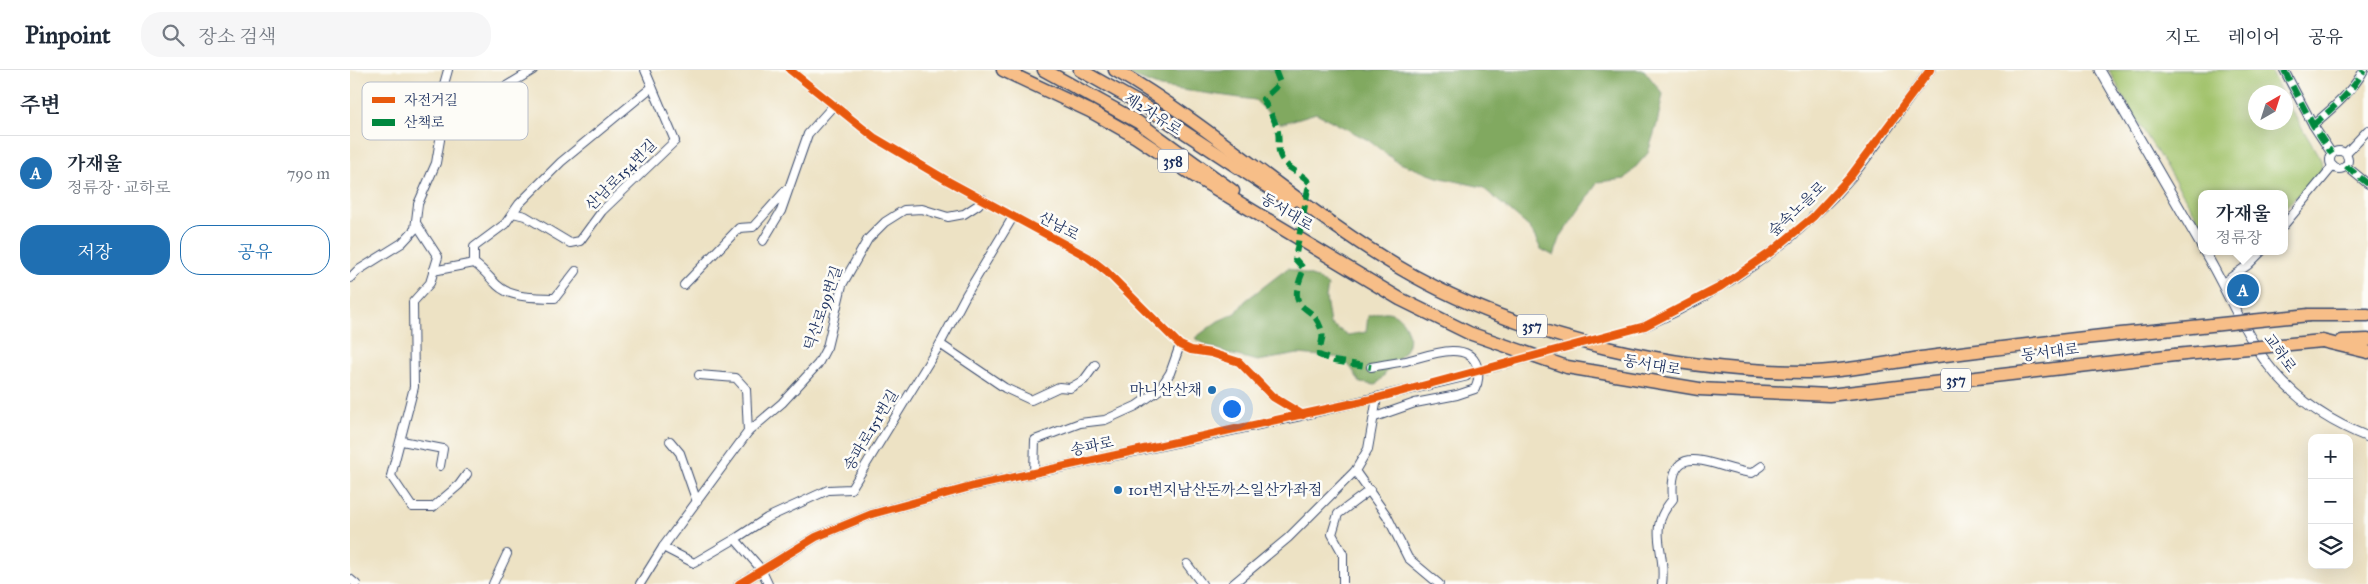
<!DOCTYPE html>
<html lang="ko">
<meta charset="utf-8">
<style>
:root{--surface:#fff;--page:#f6f6f7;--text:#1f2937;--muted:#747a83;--line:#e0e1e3;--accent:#1f6fb2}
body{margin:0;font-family:"IM FELL Great Primer","Noto Serif KR",serif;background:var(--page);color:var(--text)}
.controls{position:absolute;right:15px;bottom:15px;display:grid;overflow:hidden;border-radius:10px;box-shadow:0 5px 20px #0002}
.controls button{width:45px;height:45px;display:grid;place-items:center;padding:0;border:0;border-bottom:1px solid var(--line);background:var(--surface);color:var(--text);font:25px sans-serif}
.compass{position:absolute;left:1898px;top:15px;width:45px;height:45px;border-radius:50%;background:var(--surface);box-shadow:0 5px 20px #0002;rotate:39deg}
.you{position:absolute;left:881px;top:338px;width:18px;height:18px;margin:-12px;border:4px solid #fff;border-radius:50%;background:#1a73e8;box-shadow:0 0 0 8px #1a73e833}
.badge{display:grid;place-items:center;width:32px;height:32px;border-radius:50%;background:var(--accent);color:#fff;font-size:16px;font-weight:700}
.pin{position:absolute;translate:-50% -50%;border:2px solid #fff;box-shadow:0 1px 5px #0006}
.popup{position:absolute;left:1848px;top:120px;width:90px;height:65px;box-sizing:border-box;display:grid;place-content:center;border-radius:10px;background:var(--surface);filter:drop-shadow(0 1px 4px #0005);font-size:16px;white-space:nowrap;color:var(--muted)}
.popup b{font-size:19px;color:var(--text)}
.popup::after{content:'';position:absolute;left:50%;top:100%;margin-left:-10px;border:10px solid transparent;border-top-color:var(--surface)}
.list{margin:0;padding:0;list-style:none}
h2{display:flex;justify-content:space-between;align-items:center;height:65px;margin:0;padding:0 20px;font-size:21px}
h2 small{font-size:16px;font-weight:400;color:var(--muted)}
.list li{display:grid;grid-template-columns:32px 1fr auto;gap:15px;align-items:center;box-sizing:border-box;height:75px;padding:0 20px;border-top:1px solid var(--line)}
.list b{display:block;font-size:19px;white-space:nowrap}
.list p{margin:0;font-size:16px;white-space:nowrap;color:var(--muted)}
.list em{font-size:16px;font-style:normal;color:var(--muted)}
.actions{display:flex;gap:10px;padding:15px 20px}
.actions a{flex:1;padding:11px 0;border:1px solid var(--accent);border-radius:20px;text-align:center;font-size:18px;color:var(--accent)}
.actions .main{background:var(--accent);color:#fff}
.icon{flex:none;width:28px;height:28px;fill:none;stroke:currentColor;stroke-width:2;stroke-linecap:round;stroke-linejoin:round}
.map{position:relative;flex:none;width:2018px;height:514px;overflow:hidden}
header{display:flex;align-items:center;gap:30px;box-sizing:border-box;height:70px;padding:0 25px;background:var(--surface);border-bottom:1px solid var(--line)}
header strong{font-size:24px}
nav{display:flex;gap:28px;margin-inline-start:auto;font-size:18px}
.search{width:350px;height:45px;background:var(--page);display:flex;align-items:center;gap:12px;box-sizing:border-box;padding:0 18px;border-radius:20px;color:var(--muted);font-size:19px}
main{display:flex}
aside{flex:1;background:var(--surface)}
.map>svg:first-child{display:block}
</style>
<header>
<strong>Pinpoint</strong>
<div class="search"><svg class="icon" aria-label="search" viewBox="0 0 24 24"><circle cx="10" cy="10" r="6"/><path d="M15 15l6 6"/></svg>장소 검색</div>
<nav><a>지도</a><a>레이어</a><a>공유</a></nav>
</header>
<main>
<aside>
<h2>주변<small></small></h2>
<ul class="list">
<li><span class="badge">A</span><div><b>가재울</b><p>정류장 · 교하로</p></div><em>790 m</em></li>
</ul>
<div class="actions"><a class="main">저장</a><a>공유</a></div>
</aside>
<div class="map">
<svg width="2018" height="514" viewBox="0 0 2018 514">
<rect width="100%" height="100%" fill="#fdfcf7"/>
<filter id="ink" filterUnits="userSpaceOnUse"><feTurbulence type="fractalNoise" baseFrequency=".02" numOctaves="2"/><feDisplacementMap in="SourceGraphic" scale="10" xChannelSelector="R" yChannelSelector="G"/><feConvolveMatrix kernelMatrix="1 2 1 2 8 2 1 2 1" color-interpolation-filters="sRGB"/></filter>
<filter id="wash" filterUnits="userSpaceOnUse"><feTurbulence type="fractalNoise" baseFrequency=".0096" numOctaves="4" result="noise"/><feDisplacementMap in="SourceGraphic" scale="20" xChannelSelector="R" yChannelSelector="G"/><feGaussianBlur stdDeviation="1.12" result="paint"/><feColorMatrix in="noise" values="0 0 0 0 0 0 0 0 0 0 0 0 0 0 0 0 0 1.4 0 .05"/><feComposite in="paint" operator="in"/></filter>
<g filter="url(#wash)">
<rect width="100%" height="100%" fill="#ede2c4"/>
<polygon fill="#a2c36c" stroke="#5e7965" points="1759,0 1920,0 1931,22 1906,22 1906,52 1936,52 1936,31 1971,90 1972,98 1969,104 1934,139 1934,124 1852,124 1852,155 1779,37"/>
<g fill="#81a960" stroke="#4e6c5f">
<polygon points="766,0 1294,0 1313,24 1307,54 1298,83 1275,109 1248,112 1211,166 1204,186 1191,179 1180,158 1132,117 1087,107 1047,92 1018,70 966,43 930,54 905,30 810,17"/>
<path d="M938 198 967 208 978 216 976 228 980 254 998 265 1016 262 1018 246C1024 245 1032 241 1038 242 1053 244 1064 266 1056 279 1049 290 1034 304 1026 315L1010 313 1004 302 993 288 948 284 908 291 883 285 856 275 845 268 868 251 886 243 895 231Z"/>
</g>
</g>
<g filter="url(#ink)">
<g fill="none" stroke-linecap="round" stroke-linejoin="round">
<polyline stroke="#c3beb0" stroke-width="9" stroke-dasharray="9 4.5" stroke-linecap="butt" points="1116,306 1295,256"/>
<defs>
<g id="minor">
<polyline points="440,0 525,68 598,111 738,187 757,202 830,275 841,280 861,283 889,292 923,327 953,345"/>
<polyline points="1934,0 1963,55 1982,84"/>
<path d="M1963 55C1983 38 2002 22 2014 0"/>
<polyline points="90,59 133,30 183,0"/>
<circle cx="1989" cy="90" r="9"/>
<polyline points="1996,83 2018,60"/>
<polyline points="1996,96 2018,114"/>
<polyline points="163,143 175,146 220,173 230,171 252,141 325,71 295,0"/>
<polyline points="66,153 88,187 80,213 63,232 64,317 41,406 62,437 83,437 109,415 117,404"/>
<polyline points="1934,155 1983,96"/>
<polyline points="413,171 431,141 458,64 484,35"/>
<path d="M124 193C134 200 139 207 147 215 162 229 186 227 205 228L226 201"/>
<polyline points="83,201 124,193 124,177 155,154 169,134 211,92 302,17"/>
<polyline points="0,208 7,201 52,173 65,159 68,134 86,93 90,70 89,32 98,0"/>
<polyline points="1873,213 1898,195 1912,181"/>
<polyline points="334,215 389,158 403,157 437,119"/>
<polyline points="590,274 655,318 681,330 709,317 720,318 734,310 745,295"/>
<path d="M1021 297C1032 295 1044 293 1056 291 1074 287 1118 268 1127 296 1129 305 1129 311 1125 319L1107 325 1065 333 1025 347"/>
<polyline points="349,305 386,308 396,319 398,362"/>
<polyline points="52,371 93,379 90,396"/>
<polyline points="320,371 330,383 347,432"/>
<polyline points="1005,401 1037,446 1058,488 1089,514"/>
<polyline points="684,403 685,370 730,353 755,350 786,336 809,320 820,303 830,275"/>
<polyline points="313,477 344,493 385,469"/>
<polyline points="837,494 852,514"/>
<polyline points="0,509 6,514"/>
<polyline points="143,514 157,484"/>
<polyline points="290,514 313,477 398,362 432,333 468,294 477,277 492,215 518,169 535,152 554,140 572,139 598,147 614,144 628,135 633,129"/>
<polyline points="418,514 411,499 385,469 417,448 478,420 501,419 590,274 616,225 663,147"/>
<polyline points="883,514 938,468 1005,401 1018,379 1027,328"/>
<polyline points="993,514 993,484 982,464 988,444 1020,420"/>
<path d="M1312 514C1317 478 1295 461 1323 429 1317 363 1366 400 1402 403L1412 396"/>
</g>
<g id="tertiary">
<polyline points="1750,0 1852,177"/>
<path d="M1854 181C1874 214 1890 254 1911 285 1937 324 1975 350 2018 367"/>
<path d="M1295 256C1372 222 1446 172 1501 107 1529 73 1553 35 1580 0"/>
<polyline points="389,514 466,467 522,444 624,416 953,345 1116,306"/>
</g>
<g id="trunk">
<polyline points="653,0 740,41 786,67 843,105 1050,229 1119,263 1217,297 1349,319 1479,325 1825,285"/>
<polyline points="694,0 788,52 883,121"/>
<polyline points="730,0 796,37 941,132"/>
<path d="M765 0C870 61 958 147 1064 206 1177 269 1329 302 1458 302 1493 302 1535 293 1571 288 1652 278 1732 267 1813 260"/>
<polyline points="1959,245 2018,245"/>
<polyline points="1972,271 2018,282"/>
<polyline points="1992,271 2018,270"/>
</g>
</defs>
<use href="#minor" stroke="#3a4a6d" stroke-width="10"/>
<use href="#tertiary" stroke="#3a4a6d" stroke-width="11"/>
<use href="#trunk" stroke="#3a4a6d" stroke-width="15"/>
<use href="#minor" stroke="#fff" stroke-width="8"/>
<use href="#tertiary" stroke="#fff" stroke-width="9"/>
<use href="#trunk" stroke="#f7be88" stroke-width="12"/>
<defs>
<g id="trunk-bridge">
<polyline points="1813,260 1959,245"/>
<polyline points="1825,285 1972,271"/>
</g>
</defs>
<use href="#trunk-bridge" stroke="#3a4a6d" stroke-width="15" stroke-linecap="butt"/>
<use href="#trunk-bridge" stroke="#f7be88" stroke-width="12"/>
<g stroke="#00873e" stroke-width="6" stroke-dasharray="12 6" stroke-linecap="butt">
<path d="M925 0 930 13 913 29C918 39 926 51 928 62 930 72 926 80 932 89 940 102 953 102 961 115L958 119 945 189 954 199C933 247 964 229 972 262 974 269 969 278 969 285L984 291 1021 297"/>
<polyline points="1934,0 1963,55 1982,84"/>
<path d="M1963 55C1983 38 2002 22 2014 0"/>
<polyline points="1996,96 2018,114"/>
</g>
<defs>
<g id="cycleway">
<polyline points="440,0 525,68 598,111 738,187 757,202 830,275 841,280 861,283 889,292 923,327 953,345"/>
<polyline points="389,514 466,467 522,444 624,416 1027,328 1295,256 1370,217 1421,182 1463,147 1500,107 1580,0"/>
</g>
</defs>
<use href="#cycleway" stroke="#fdfcf7" stroke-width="11"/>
<use href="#cycleway" stroke="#e8590c" stroke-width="8"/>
</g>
</g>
<g fill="#1f6fb2" stroke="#fdfcf7" stroke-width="2">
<circle cx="862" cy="320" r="5"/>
<circle cx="768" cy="420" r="5"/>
</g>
<g text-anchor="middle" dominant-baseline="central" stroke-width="5" stroke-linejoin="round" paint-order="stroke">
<g fill="#fdfcf7" stroke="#5f6c8c" stroke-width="1">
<rect x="808" y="79.5" width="30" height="23" rx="4"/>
<rect x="1167" y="244.5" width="30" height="23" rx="4"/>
<rect x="1591" y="298.5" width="30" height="23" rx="4"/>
</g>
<g font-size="14" font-weight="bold" fill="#1b2f5e">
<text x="823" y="91">358</text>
<text x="1182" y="256">357</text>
<text x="1606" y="310">357</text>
</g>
<g font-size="15" fill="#1b2f5e" stroke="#fdfcf7">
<text transform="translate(803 44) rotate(33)">제2자유로</text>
<text transform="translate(271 105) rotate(-45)">산남로154번길</text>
<text transform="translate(1447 139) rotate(-43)">숲속노을로</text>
<text transform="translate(937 142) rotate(31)">동서대로</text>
<text transform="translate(709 156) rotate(28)">산남로</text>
<text transform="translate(473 238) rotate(-71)">덕산로99번길</text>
<text transform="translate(1700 282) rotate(-7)">동서대로</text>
<text transform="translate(1930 283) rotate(54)">교하로</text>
<text transform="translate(1302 295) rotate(10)">동서대로</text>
<text transform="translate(521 360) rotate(-59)">송파로151번길</text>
<text transform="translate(742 376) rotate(-12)">송파로</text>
</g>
<g font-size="15" fill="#1b2f5e" stroke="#fdfcf7" text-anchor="end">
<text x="852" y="320">마니산산채</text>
<text x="778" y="420" text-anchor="start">101번지남산돈까스일산가좌점</text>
</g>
</g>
<rect x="12" y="12" width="166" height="58" rx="8" fill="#fdfcf7" stroke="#b9bec9" stroke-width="1"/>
<rect x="22" y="27" width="23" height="6" fill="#e8590c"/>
<rect x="22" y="49" width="23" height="7" fill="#00873e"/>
<g font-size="14" fill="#1b2f5e">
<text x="54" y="35">자전거길</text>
<text x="54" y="57">산책로</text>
</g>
</svg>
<div class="controls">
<button>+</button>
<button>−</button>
<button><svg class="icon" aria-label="layers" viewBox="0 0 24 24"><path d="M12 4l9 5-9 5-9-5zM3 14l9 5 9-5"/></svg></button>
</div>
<svg class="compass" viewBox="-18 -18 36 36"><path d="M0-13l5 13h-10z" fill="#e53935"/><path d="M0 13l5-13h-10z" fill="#747a83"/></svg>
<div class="you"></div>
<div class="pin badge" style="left:1893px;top:220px">A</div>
<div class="popup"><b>가재울</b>정류장</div>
</div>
</main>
